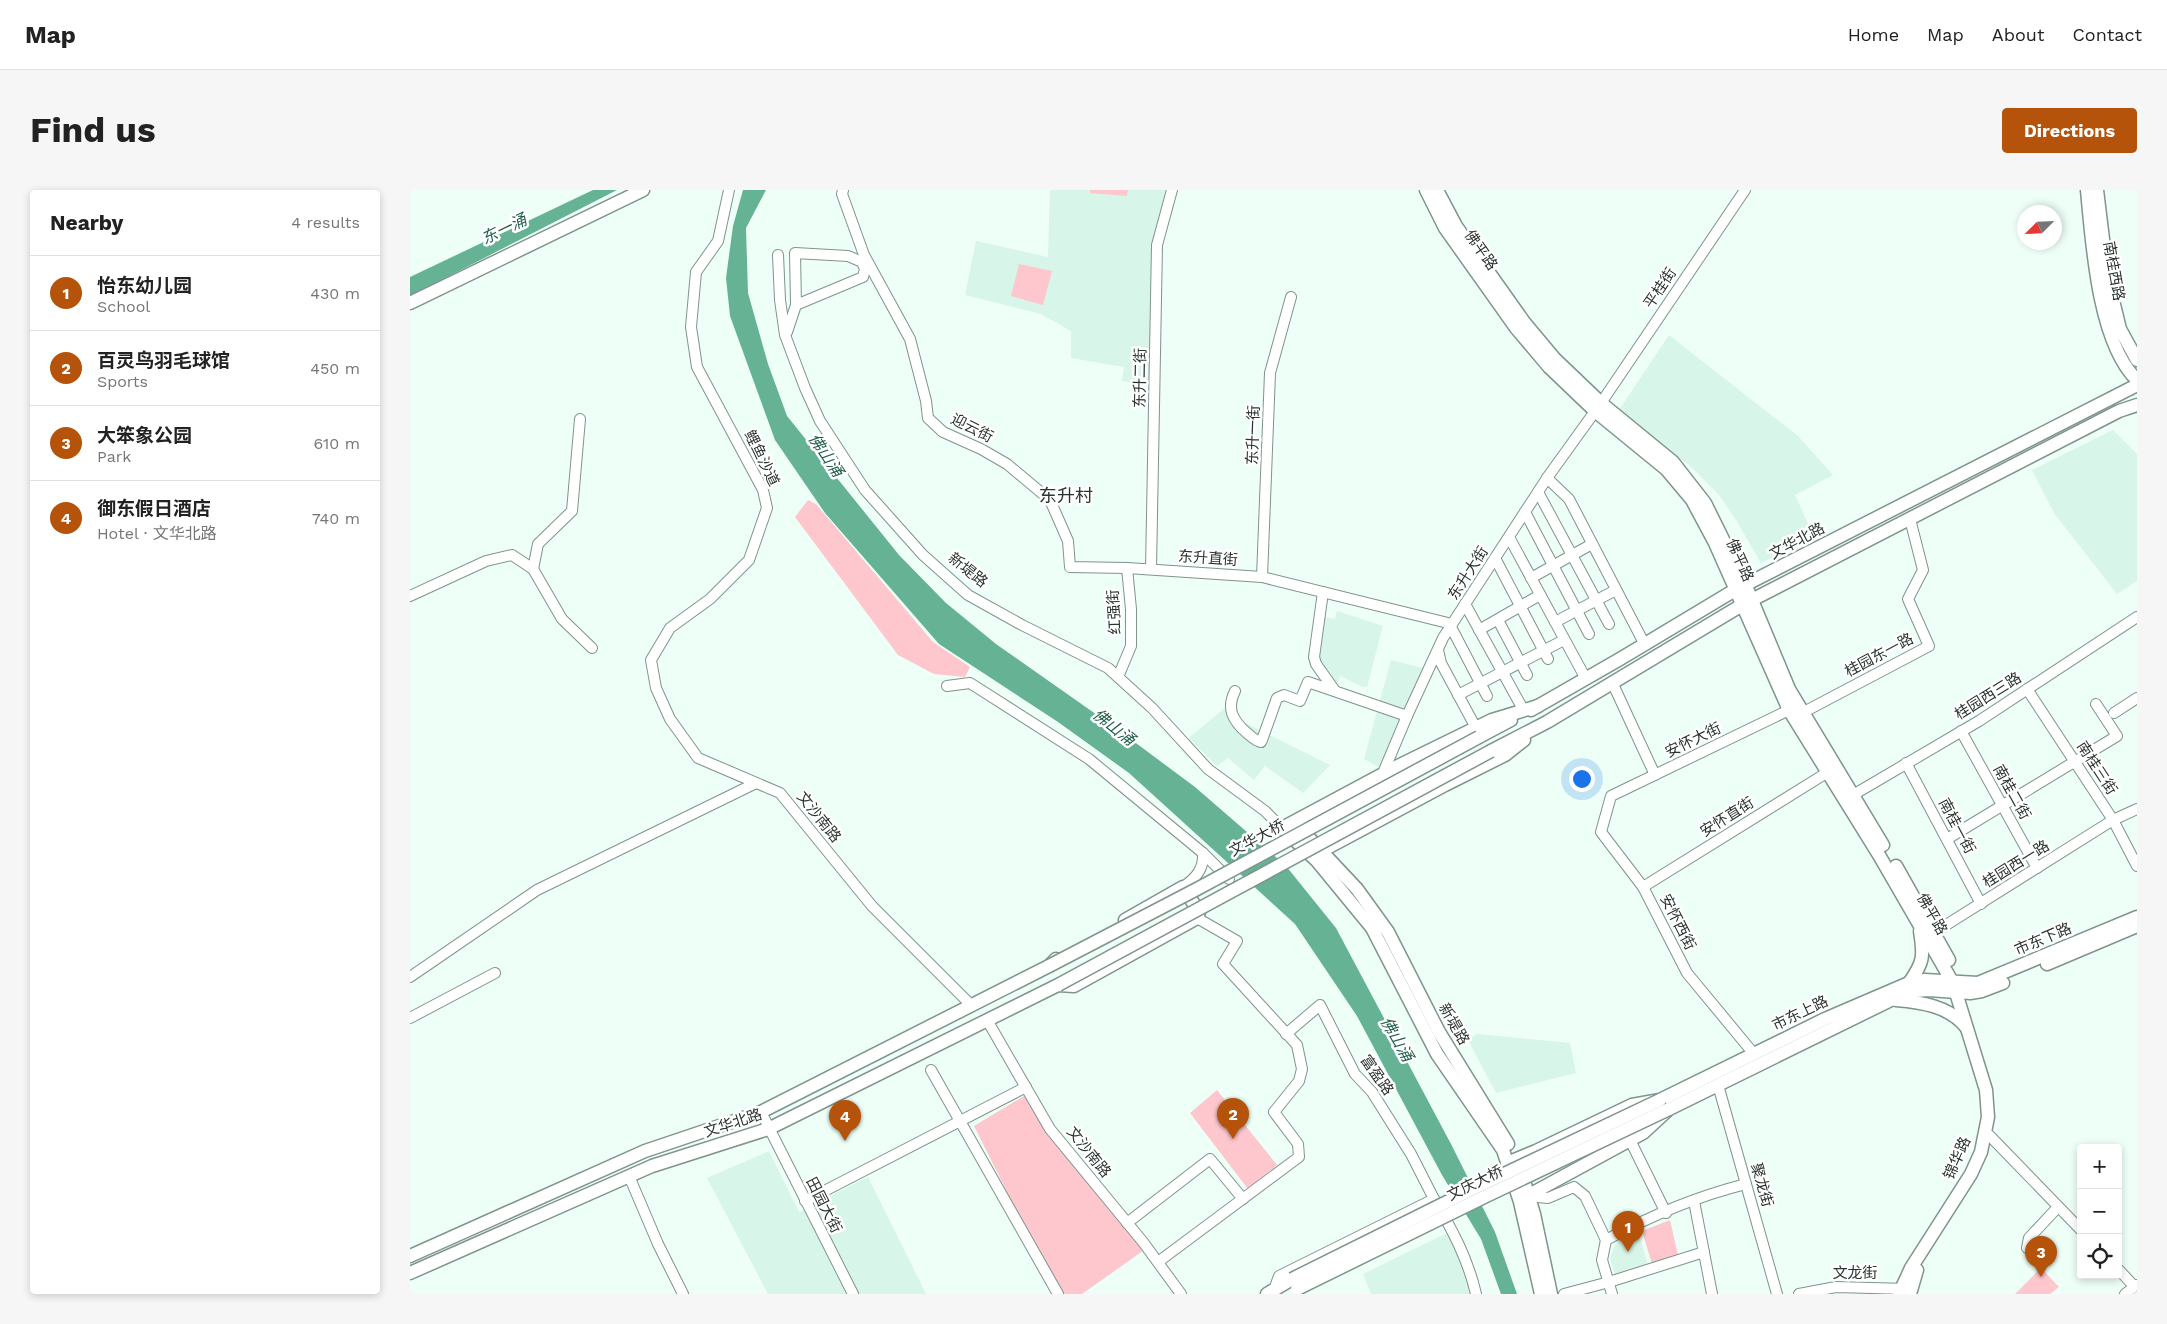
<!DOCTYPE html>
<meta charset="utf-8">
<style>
:root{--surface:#fff;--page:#f6f6f6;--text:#222;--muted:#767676;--line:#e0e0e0;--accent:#b45309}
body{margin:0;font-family:"Work Sans","Noto Sans SC",sans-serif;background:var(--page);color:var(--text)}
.controls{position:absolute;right:15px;bottom:15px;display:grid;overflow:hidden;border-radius:5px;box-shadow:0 2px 8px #0003}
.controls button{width:45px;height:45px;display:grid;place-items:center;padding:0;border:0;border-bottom:1px solid var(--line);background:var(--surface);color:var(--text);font:25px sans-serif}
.compass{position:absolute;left:1607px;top:15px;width:45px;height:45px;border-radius:50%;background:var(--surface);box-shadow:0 2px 8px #0003;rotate:246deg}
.you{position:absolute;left:1171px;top:588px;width:18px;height:18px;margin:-12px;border:4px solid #fff;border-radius:50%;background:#1a73e8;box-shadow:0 0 0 8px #1a73e833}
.badge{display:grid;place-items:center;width:32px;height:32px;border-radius:50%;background:var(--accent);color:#fff;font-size:16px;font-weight:700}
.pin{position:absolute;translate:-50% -41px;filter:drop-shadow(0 1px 2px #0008)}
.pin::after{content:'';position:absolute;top:26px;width:18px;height:15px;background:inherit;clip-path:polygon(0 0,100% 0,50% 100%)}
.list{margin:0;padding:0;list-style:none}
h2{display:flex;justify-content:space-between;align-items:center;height:65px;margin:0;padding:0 20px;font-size:21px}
h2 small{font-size:16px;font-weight:400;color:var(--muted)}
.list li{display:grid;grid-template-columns:32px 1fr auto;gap:15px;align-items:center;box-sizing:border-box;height:75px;padding:0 20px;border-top:1px solid var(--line)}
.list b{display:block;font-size:19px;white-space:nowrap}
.list p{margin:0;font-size:16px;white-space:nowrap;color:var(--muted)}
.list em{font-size:16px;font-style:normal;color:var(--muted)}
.icon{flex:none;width:28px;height:28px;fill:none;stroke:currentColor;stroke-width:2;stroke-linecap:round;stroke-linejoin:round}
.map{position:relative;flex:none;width:1727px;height:1104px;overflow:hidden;border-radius:5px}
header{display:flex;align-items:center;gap:30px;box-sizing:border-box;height:70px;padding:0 25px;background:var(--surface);border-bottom:1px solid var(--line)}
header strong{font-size:24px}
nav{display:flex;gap:28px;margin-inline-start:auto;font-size:18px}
.intro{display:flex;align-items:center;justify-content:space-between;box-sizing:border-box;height:120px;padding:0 30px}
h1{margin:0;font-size:35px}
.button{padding:12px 22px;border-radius:5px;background:var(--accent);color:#fff;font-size:18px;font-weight:700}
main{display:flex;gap:30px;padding:0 30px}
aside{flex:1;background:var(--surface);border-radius:5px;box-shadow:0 2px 8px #0003}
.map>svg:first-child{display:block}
</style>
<header>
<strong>Map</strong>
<nav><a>Home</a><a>Map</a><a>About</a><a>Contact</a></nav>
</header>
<div class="intro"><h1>Find us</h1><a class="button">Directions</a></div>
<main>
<aside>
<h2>Nearby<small>4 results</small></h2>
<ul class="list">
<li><span class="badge">1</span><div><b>怡东幼儿园</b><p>School</p></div><em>430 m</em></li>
<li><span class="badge">2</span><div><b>百灵鸟羽毛球馆</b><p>Sports</p></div><em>450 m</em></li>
<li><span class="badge">3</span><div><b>大笨象公园</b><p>Park</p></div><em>610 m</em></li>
<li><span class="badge">4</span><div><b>御东假日酒店</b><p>Hotel · 文华北路</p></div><em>740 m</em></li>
</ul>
</aside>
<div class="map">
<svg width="1727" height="1104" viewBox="0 0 1727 1104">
<rect width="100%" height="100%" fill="#edfff7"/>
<g fill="#d7f5e8">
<polygon points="640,0 762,0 747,55 744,196 712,191 714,177 661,168 661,141 631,124 555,105 566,51 638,67"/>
<polygon points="1259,145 1388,246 1423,285 1385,305 1404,347 1351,373 1326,330 1309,305 1280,276 1209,220"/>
<polygon points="1703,240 1727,264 1727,391 1707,404 1644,323 1622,280"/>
<polygon points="927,421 973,436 957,497 953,497 930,486 926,498 908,473 914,427 925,429"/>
<polygon points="981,470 1013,478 970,578 954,569"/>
<polygon points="816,517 831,531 920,575 893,603 855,576 844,590 818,568 807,576 779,548"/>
<polygon points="1067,844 1160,853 1166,883 1086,903 1058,850"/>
<polygon points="359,961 389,1022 458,987 516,1104 358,1104 297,988"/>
<polygon points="1043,1040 1066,1104 961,1104 953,1084"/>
<polygon points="1229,1045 1238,1075 1205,1085 1200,1068 1205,1055 1219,1046"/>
</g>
<g fill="#fec6cd">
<polygon points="680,0 718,0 717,6 680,3"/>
<polygon points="609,74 642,81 633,115 601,106"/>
<polygon points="398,310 406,314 523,452 560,477 555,487 524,484 488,465 385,327"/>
<polygon points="807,900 867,975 838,999 780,923"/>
<polygon points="619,903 640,939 737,1058 672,1104 648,1104 564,936"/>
<polygon points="1260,1030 1268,1065 1242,1074 1232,1041"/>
<polygon points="1631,1078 1649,1097 1640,1104 1605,1104"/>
</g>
<g fill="#65b295">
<polygon points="183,0 207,0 0,106 0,87"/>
<polygon points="333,0 356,0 336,38 338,103 358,174 377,226 489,365 536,413 586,454 707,539 785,597 876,676 926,738 943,770 1041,954 1085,1042 1107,1104 1091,1104 1071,1049 1032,985 947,826 885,734 719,583 648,532 529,454 415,323 365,250 320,126 316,88 323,36"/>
</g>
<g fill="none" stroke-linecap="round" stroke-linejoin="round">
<defs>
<g id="minor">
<polyline points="319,0 308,51 286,82 281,137 287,177 353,300 357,318 339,370 300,409 260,438 241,470 246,498 260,529 288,568 370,603 462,716 561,815"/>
<polyline points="433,0 432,4 454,65 500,149 516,211 518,228 533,242 571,259 597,274 640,310 658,351 660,377 717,378"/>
<polyline points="368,65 370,110 375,145 395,198 410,231 455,300 513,365 558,405 612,435 698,478 742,518 798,579 855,621 872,638"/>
<polyline points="377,142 386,115 385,63 438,66 452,72 455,79 453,87 386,115"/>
<polyline points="1137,288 1159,309 1235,455"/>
<polyline points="1128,302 1199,434"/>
<polyline points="1115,322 1179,444"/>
<polyline points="1099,347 1176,489"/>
<polyline points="1085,368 1138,469"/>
<polyline points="123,379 128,354 162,321 170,229"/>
<polyline points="741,379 747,55 762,0"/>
<polyline points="852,387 860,183 881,107"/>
<polyline points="1121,388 1182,354"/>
<polyline points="913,402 904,467 906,474 925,501"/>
<polyline points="0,406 76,371 102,365 123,379 152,429 182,458"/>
<polyline points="1055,414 1114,521"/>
<polyline points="1088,430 1117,485"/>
<polyline points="1145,432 1206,400"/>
<polyline points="1041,437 1077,506"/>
<polyline points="1069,440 1130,405"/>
<polyline points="1028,460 1031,473 1066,538"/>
<polyline points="708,487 721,456 721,419 717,378 852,387 1042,434"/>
<polyline points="1202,492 1245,585"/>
<polyline points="537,496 560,493 679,569 793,663 819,689"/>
<polyline points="1617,499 1703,630 1727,676"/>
<path d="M825 501C816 519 823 531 837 543 842 547 845 551 851 552L852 550 867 508 874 505 890 511 898 492 997 526"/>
<polyline points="1048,505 1154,450"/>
<polyline points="1392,523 1519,456 1498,409 1513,380 1500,329"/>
<polyline points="1704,523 1727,508"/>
<polyline points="1551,541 1627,678"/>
<polyline points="1496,573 1571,714"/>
<polyline points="973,583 997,526 1033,448 1137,288 1191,213 1335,0"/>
<polyline points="1443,605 1569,531 1727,427"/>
<polyline points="1537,649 1707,546 1686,514"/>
<path d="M773 697C786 688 794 679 793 663"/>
<polyline points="1233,697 1418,582"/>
<polyline points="1525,742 1703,630 1727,619"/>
<polyline points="0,787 127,700 346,593"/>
<polyline points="0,828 85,783"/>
<polyline points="577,830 640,939 733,1052 771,1104"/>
<polyline points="876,844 910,815 945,884 962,902 1001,964 1024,1009"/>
<polyline points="1344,864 1277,783 1233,697 1191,642 1201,606 1379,520"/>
<polyline points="521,880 648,1104"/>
<polyline points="1308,895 1367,1104"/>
<polyline points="351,922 443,1104"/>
<polyline points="1579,945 1671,1040"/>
<polyline points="1220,950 1256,1023"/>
<polyline points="219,986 248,1054 273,1104"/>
<polyline points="1117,1006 1138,1008 1164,997 1175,1006 1196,1050"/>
<polyline points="395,1011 616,897"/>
<polyline points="1284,1011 1302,1104"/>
<polyline points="717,1033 800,969 833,1009"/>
<polyline points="1617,1058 1619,1048 1648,1017"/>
<polyline points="748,1072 889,967 888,954 864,922 889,891 892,879 887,855 813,774 827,751 787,728"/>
<polyline points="1708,1079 1724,1096"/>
<path d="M864 1100 869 1086 1024 1009C1042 1039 1058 1069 1066 1104"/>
<polyline points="1154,1104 1199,1092 1294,1062"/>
<path d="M1202 1104 1192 1070 1196 1050C1240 1026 1288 1006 1336 994"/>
<polyline points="1389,1104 1426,1097 1497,1099"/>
<polyline points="1715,1104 1727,1095"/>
</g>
<g id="major">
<polyline points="1016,0 1035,38 1106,138 1139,177 1185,221 1256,279 1282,310 1305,353 1379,520 1469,665 1543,793 1576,900 1578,927 1571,962 1561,984 1501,1078 1489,1104"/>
<polyline points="1027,0 1046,36 1114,132 1145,169 1191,213 1263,272 1295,313 1336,396 1379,499 1473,655"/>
<path d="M1677 0C1682 52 1688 153 1727 190"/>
<polyline points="1687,0 1698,90 1710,139 1727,170"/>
<polyline points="0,113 233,0"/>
<polyline points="1128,516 1082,530 986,577 872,638 907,671 962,738 1027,864 1093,960 1110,1012 1131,1104"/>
<polyline points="1121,520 1210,469 1325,400 1727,195"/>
<polyline points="1069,547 1101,530"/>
<polyline points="1081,561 1137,532 1332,415 1709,221 1727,215"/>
<polyline points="887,635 947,699 978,742 1029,842 1098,954"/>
<polyline points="906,664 1035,595 1095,565 1114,550"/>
<polyline points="1486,676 1539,770"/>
<polyline points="1637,774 1727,736"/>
<path d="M1499 793C1514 772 1514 766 1510 741"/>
<path d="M1486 810C1511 812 1539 816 1556 837"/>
<polyline points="1097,973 1126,961 1222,915 1250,910 1415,829 1499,793 1515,790 1568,793 1727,727"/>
<polyline points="1110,978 1124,1024 1141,1104"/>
<polyline points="1119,1005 1233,943 1259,919 1491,805 1505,801 1519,800 1560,803 1572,801 1593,793"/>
<polyline points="0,1066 235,961 351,922 639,776 646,769"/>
<polyline points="0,1083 242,976 358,939 648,795 664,796 787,728 789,722 773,697 715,730"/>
<polyline points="857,1104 882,1089"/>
<polyline points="1500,1104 1507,1080"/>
</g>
</defs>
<use href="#minor" stroke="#7f948b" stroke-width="12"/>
<use href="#major" stroke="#7f948b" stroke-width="15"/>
<use href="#minor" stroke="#fff" stroke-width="10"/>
<use href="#major" stroke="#fff" stroke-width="12"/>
<defs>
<g id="major-bridge">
<polyline points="639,776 787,699 1069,547"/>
<polyline points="648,795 1081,561"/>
<polyline points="882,1089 1071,995 1250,910"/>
<polyline points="887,1099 1076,1006 1259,919"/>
</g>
</defs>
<use href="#major-bridge" stroke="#7f948b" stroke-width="15" stroke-linecap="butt"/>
<use href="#major-bridge" stroke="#fff" stroke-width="12"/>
</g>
<g text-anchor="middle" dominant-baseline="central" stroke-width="5" stroke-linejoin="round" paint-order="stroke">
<g font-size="15" fill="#2b3430" stroke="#fff">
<text transform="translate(1071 60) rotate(55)">佛平路</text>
<text transform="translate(1704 81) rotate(80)">南桂西路</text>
<text transform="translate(1250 98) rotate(-56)">平桂街</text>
<text transform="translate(730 188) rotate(-89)">东升二街</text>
<text transform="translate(562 238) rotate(27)">迎云街</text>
<text transform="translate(843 245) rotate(-88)">东升一街</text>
<text transform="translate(352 268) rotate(64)">鲤鱼沙道</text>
<text transform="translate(1387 351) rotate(-28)">文华北路</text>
<text transform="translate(798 368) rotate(4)">东升直街</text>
<text transform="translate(1330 370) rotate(66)">佛平路</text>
<text transform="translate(558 380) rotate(39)">新堤路</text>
<text transform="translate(1058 383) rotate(-57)">东升大街</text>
<text transform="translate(704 422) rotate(-93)">红强街</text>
<text transform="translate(1469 465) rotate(-28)">桂园东一路</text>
<text transform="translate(1578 506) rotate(-32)">桂园西三路</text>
<text transform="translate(1283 550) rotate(-26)">安怀大街</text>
<text transform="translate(1687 578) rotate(57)">南桂三街</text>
<text transform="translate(1602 602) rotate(61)">南桂二街</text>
<text transform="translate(409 627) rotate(51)">文沙南路</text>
<text transform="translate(1317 627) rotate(-32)">安怀直街</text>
<text transform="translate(1547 636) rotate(62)">南桂一街</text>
<text transform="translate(847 648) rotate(-28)">文华大桥</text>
<text transform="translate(1606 674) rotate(-32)">桂园西一路</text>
<text transform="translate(1522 724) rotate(60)">佛平路</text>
<text transform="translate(1268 732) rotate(63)">安怀西街</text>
<text transform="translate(1633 749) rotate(-23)">市东下路</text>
<text transform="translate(1390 823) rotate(-26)">市东上路</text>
<text transform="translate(1044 834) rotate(60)">新堤路</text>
<text transform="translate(967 885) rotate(55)">富盈路</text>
<text transform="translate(323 933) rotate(-18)">文华北路</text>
<text transform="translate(679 962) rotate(51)">文沙南路</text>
<text transform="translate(1547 968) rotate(-66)">锦华路</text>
<text transform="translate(1065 993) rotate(-26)">文庆大桥</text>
<text transform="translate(1352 995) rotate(74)">聚龙街</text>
<text transform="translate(414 1015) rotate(63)">田园大街</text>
<text x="1445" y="1083">文龙街</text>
</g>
<g font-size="16" font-style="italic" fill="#235f4b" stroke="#fff">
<text transform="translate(94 39) rotate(-26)">东一涌</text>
<text transform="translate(416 265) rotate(56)">佛山涌</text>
<text transform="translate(704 537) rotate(38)">佛山涌</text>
<text transform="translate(987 849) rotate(60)">佛山涌</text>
</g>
<g font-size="18" fill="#2b3430" stroke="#fff">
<text x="656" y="305">东升村</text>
</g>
</g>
</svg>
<div class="controls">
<button>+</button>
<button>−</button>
<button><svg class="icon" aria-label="locate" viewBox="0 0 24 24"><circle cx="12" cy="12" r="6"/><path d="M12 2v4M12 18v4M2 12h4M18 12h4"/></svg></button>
</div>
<svg class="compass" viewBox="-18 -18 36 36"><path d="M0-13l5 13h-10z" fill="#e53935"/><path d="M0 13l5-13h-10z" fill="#767676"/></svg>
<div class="you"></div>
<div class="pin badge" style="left:1218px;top:1062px">1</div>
<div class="pin badge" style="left:823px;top:949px">2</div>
<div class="pin badge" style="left:1631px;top:1087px">3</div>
<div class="pin badge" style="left:435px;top:951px">4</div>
</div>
</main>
